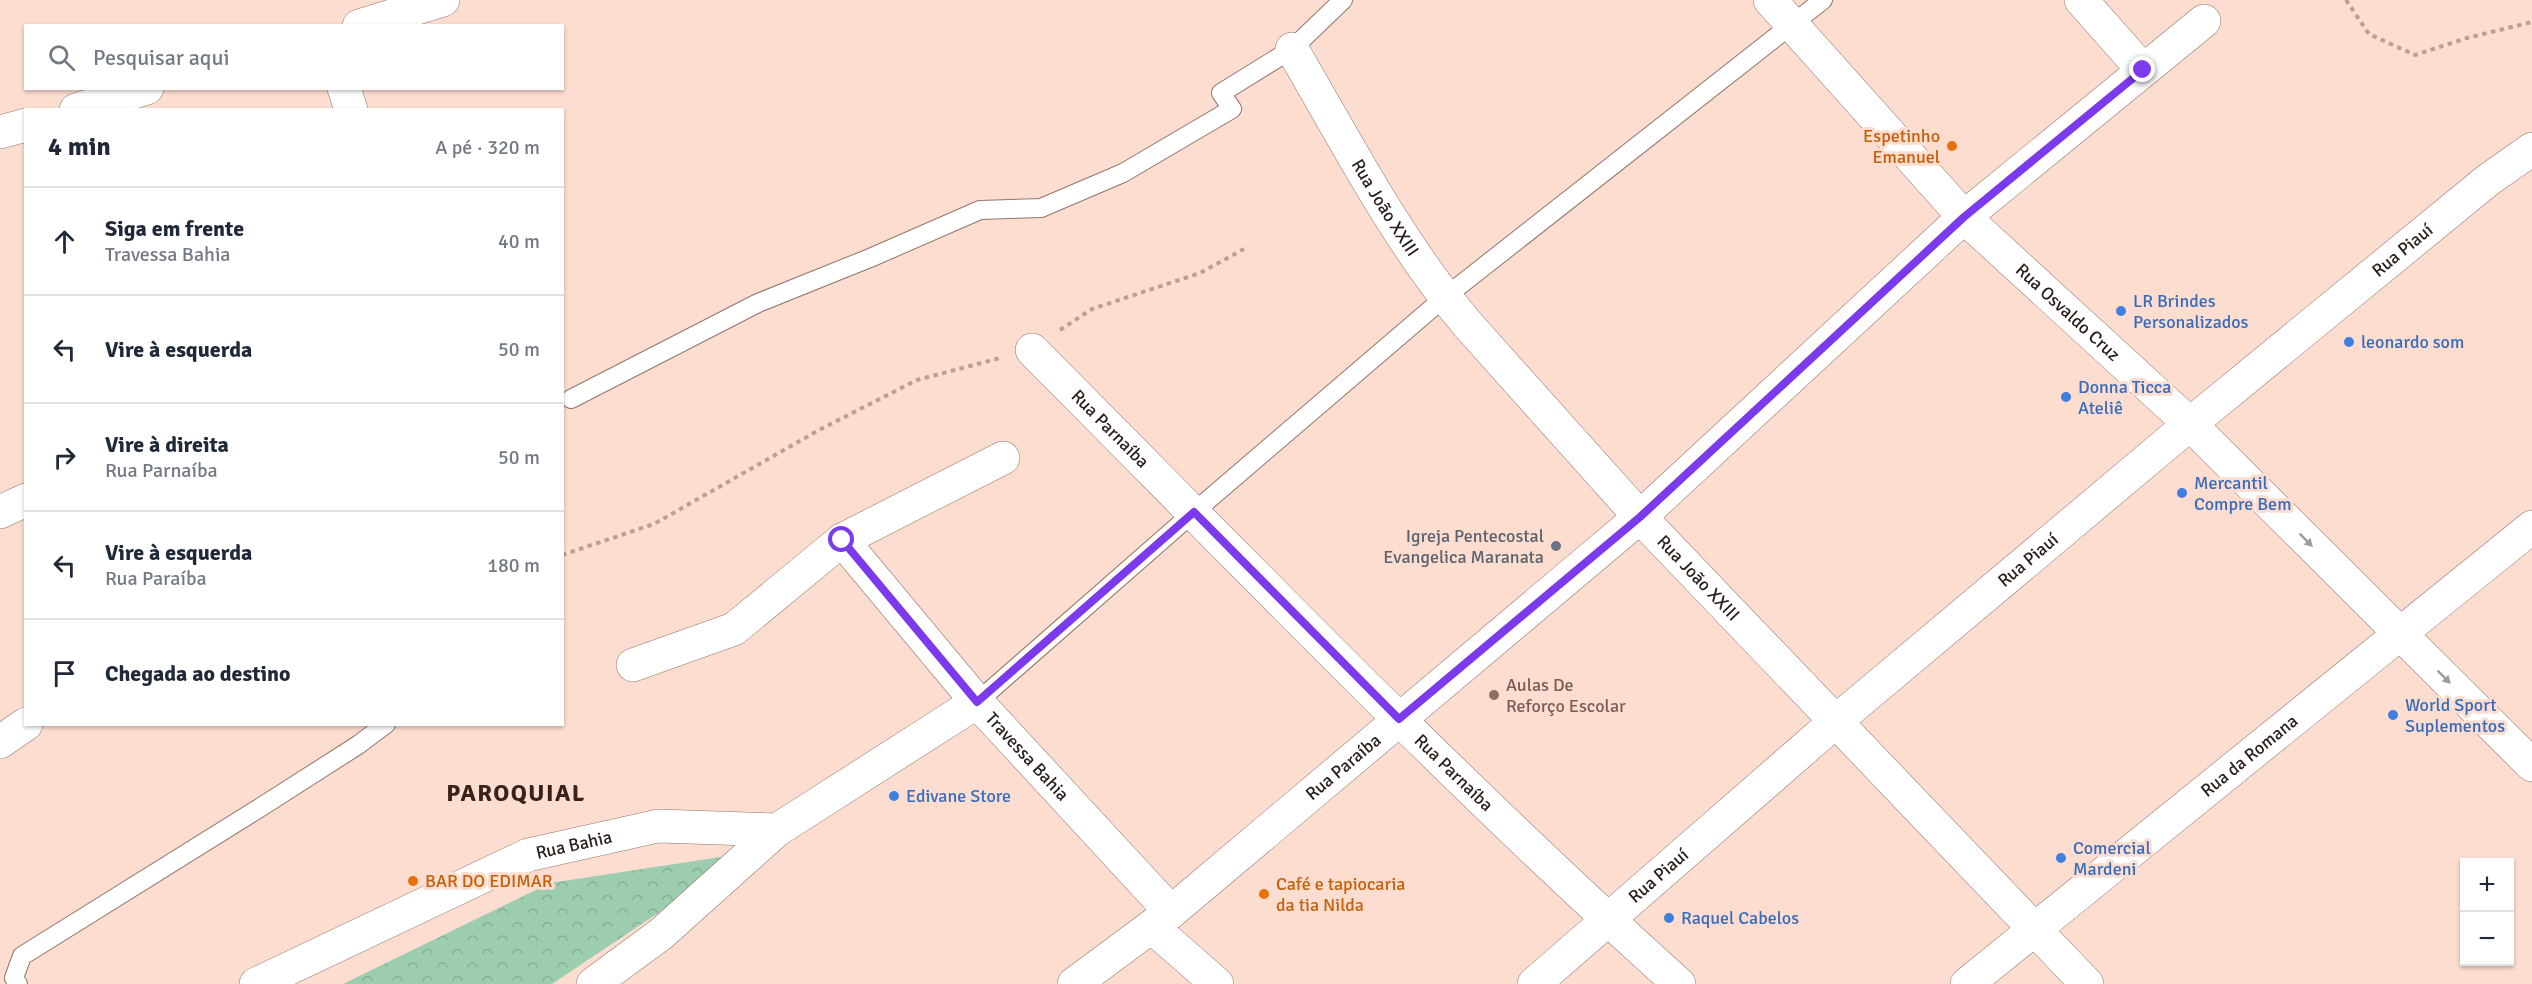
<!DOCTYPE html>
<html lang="pt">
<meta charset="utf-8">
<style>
:root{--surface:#fff;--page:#f6f6f7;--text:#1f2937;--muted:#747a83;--line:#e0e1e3}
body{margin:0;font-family:Signika,sans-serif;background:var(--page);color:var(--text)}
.controls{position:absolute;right:18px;bottom:18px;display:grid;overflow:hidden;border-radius:0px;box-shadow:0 2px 4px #0004}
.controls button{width:54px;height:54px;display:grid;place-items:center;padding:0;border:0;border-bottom:2px solid var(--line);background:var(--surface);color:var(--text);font:30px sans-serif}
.stop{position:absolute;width:18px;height:18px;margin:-14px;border:4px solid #7c3aed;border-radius:50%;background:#fff}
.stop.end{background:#7c3aed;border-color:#fff;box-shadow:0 2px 6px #0008}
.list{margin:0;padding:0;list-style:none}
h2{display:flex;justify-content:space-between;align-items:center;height:78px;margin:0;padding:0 24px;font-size:26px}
h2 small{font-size:20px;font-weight:400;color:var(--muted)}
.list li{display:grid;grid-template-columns:39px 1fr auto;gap:18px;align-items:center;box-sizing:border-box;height:108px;padding:0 24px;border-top:2px solid var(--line)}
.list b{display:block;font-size:22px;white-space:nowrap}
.list p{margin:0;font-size:20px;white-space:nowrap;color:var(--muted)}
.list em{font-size:20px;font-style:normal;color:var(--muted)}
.icon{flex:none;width:33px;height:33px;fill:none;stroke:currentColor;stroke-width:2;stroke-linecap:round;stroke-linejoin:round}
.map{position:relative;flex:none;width:2532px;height:984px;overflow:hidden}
.search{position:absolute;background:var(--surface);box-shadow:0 2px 4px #0004;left:24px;top:24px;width:540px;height:66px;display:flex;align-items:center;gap:15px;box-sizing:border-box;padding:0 21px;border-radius:0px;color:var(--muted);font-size:22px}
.panel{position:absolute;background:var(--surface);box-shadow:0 2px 4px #0004;left:24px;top:108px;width:540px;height:618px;border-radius:0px}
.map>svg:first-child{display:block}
</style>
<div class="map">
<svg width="2532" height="984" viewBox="0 0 2532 984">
<defs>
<pattern id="park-crowns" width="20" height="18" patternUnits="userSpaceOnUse" patternTransform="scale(1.5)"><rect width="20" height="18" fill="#9bcdae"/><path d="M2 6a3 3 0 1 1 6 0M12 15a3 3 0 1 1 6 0" fill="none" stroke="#86b095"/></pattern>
</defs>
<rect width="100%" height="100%" fill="#fcddd0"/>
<polygon fill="url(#park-crowns)" points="734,855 673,903 552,984 343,984 550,883"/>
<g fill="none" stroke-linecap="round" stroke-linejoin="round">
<defs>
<g id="service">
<polyline points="571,399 758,303 870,258 980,210 1041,208 1123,173 1232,109 1221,93 1292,49 1343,0"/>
<polyline points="977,702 1194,512 1445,297 1823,0"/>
<polyline points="18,984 14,978 22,956 261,807 358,745 386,724"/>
</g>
<g id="minor">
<path id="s1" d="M1770 0 1964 217 2190 424 2532 765"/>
<polyline points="2081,0 2143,70"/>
<polyline points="359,26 443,0"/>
<path id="s2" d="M1292 49C1347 143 1398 243 1469 326L1640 517 2087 984"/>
<polyline points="344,88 351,110"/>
<polyline points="76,110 147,88"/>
<polyline points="0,132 26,125"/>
<path id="s3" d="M1032 350C1245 564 1454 782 1679 984"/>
<polyline points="0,512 26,500"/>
<path id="s4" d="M842 540 977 702 1171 912"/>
<polyline points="633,665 734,629 842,540 1003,458"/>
<polyline points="0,742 26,724"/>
<polyline points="1152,927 1217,984"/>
<path id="s5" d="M256 984 528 855 658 826 777 830"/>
<polyline points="593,984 661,934 777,830 977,702"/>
<path id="s6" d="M1074 984 1171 912 1640 517 1964 217 2204 21"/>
<path id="s7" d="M1534 984 1835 722 2190 424 2488 180 2532 149"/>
<path id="s8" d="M1967 984 2532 527"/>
</g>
</defs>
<use href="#service" stroke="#91756a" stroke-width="20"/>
<use href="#minor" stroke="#91756a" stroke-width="34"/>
<g stroke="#b9a096" stroke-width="4" stroke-dasharray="4.5 4.5" stroke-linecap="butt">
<polyline points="2346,0 2369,34 2415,55 2467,38 2532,22"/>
<polyline points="1060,330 1092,309 1200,273 1244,249"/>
<polyline points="562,555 654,524 819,430 917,380 1000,358"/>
</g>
<use href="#service" stroke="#fff" stroke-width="18"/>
<use href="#minor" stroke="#fff" stroke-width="33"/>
</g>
<defs><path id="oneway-solid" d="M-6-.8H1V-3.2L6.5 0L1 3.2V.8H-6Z" transform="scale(1.5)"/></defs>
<g fill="#a09b99">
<use href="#oneway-solid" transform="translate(2306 540) rotate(45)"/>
<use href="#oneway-solid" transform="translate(2444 677) rotate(45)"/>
</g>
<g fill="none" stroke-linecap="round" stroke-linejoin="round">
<polyline stroke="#7c3aed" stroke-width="8" points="842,540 977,702 1194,512 1399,719 1640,517 1964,217 2143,70"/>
</g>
<g fill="#e8710a" stroke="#fcddd0" stroke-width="2">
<circle cx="1952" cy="146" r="6"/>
<circle cx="413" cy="881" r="6"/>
<circle cx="1264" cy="894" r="6"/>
</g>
<g fill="#3f7fe0" stroke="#fcddd0" stroke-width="2">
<circle cx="2121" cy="311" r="6"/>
<circle cx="2349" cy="342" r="6"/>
<circle cx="2066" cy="397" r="6"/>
<circle cx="2182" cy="493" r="6"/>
<circle cx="2393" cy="715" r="6"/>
<circle cx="894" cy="796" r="6"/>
<circle cx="2061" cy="858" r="6"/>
<circle cx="1669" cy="918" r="6"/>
</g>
<circle fill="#6b7280" stroke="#fcddd0" stroke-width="2" cx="1556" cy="546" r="6"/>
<circle fill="#8d6e63" stroke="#fcddd0" stroke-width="2" cx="1494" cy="695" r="6"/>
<g text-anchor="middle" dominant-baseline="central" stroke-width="6" stroke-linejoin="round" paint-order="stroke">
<g font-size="18" fill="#c56008" stroke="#fcddd0" text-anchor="start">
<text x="1940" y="136" text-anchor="end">Espetinho<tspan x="1940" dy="21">Emanuel</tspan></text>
<text x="425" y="881">BAR DO EDIMAR</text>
<text x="1276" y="884">Café e tapiocaria<tspan x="1276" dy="21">da tia Nilda</tspan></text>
</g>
<g font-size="18" fill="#2c201c" stroke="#fcddd0">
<text stroke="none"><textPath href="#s2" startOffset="184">Rua João XXIII</textPath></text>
<text stroke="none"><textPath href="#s7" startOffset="1137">Rua Piauí</textPath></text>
<text stroke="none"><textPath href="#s1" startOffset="432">Rua Osvaldo Cruz</textPath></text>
<text stroke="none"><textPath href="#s3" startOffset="111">Rua Parnaíba</textPath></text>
<text stroke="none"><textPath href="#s7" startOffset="651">Rua Piauí</textPath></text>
<text stroke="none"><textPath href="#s2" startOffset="670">Rua João XXIII</textPath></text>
<text stroke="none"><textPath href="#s4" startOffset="285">Travessa Bahia</textPath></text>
<text stroke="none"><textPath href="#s8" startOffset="363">Rua da Romana</textPath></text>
<text stroke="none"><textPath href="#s6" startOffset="346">Rua Paraíba</textPath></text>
<text stroke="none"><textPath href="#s3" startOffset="597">Rua Parnaíba</textPath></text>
<text stroke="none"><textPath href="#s5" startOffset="348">Rua Bahia</textPath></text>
<text stroke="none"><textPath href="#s7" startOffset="165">Rua Piauí</textPath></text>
</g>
<g font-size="18" fill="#366cbe" stroke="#fcddd0" text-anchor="start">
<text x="2133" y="301">LR Brindes<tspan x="2133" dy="21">Personalizados</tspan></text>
<text x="2361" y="342">leonardo som</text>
<text x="2078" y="387">Donna Ticca<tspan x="2078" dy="21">Ateliê</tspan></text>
<text x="2194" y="483">Mercantil<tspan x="2194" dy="21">Compre Bem</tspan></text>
<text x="2405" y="705">World Sport<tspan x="2405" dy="21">Suplementos</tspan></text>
<text x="906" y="796">Edivane Store</text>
<text x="2073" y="848">Comercial<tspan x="2073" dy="21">Mardeni</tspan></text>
<text x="1681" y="918">Raquel Cabelos</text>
</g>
<g font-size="18" fill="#5b616d" stroke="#fcddd0" text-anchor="end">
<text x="1544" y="536">Igreja Pentecostal<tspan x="1544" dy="21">Evangelica Maranata</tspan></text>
</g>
<g font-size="18" fill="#785e54" stroke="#fcddd0" text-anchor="start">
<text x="1506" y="685">Aulas De<tspan x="1506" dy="21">Reforço Escolar</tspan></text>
</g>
<g font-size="24" font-weight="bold" letter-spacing="1.5" fill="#392319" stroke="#fcddd0">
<text x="516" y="793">PAROQUIAL</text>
</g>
</g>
</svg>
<div class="controls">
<button>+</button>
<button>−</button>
</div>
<div class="stop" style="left:842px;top:540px"></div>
<div class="stop end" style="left:2143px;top:70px"></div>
<div class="search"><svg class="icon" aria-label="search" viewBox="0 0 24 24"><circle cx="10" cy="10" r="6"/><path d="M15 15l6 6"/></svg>Pesquisar aqui</div>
<section class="panel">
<h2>4 min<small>A pé · 320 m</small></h2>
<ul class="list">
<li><svg class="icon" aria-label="ahead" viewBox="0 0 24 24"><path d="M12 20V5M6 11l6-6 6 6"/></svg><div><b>Siga em frente</b><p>Travessa Bahia</p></div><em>40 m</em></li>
<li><svg class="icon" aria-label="left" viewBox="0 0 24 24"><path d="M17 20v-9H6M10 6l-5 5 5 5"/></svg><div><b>Vire à esquerda</b></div><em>50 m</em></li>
<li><svg class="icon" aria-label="right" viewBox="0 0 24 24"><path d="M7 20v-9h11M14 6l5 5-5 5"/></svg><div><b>Vire à direita</b><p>Rua Parnaíba</p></div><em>50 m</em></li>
<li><svg class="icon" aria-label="left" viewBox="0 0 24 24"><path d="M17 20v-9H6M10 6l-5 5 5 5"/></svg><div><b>Vire à esquerda</b><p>Rua Paraíba</p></div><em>180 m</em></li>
<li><svg class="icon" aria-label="arrive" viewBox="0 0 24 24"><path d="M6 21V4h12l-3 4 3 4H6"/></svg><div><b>Chegada ao destino</b></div></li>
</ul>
</section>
</div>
